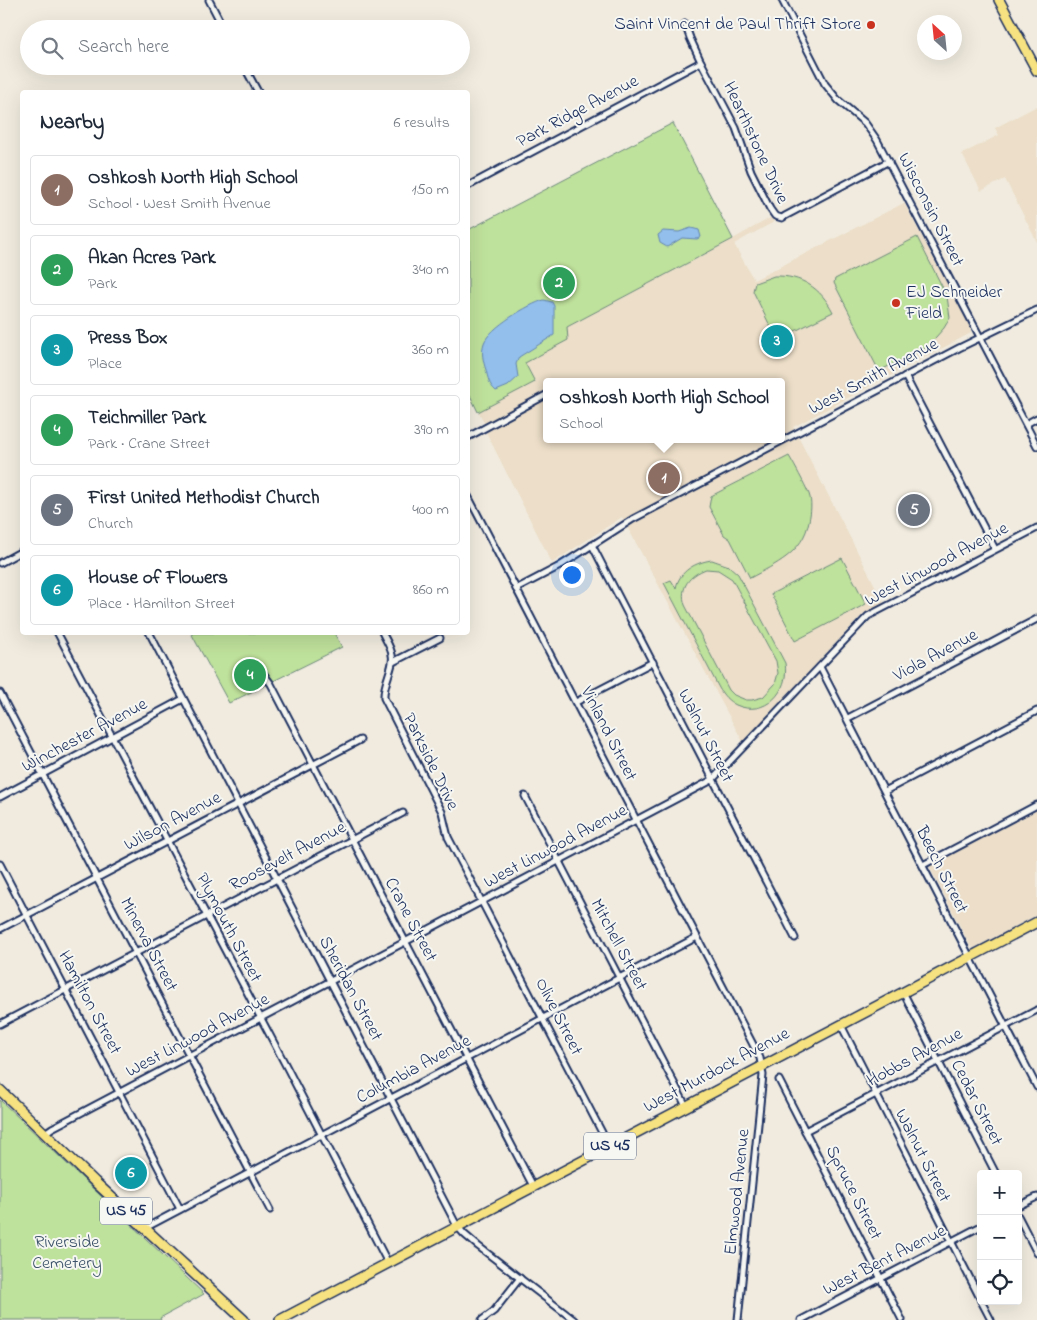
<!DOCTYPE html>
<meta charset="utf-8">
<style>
:root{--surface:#fff;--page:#f6f6f7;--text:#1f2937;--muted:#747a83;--line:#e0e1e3;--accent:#1a73e8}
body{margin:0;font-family:"Indie Flower",sans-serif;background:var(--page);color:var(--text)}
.controls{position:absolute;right:15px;bottom:15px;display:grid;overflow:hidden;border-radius:5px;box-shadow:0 5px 20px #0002}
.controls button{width:45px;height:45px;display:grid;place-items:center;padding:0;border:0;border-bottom:1px solid var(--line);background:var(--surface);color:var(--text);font:25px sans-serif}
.compass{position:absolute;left:917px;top:15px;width:45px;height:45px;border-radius:50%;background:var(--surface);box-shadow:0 5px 20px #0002;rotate:333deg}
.you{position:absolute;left:571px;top:574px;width:18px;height:18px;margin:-12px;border:4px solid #fff;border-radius:50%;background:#1a73e8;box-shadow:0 0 0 8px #1a73e833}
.badge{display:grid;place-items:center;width:32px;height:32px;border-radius:50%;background:var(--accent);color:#fff;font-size:16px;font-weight:700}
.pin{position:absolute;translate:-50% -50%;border:2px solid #fff;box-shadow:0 1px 5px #0006}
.popup{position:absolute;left:543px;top:378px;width:242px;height:65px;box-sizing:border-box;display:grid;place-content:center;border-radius:5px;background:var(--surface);filter:drop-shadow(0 1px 4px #0005);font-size:16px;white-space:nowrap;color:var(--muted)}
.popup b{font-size:19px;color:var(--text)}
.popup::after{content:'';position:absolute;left:50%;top:100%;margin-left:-10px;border:10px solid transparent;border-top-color:var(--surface)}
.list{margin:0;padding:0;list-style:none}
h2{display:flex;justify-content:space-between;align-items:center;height:65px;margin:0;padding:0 20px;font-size:21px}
h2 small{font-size:16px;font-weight:400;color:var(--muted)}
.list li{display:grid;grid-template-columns:32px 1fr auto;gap:15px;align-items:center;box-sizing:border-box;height:70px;margin:0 10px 10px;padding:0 10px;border:1px solid var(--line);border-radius:5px}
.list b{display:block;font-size:19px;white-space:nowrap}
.list p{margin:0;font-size:16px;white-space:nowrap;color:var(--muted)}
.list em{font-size:16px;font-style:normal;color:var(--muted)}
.icon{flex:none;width:28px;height:28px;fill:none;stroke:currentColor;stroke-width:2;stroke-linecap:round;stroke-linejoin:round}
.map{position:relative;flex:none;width:1037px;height:1320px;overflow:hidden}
.search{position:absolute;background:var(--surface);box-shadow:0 5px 20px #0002;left:20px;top:20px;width:450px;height:55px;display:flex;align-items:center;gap:12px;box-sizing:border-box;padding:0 18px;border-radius:28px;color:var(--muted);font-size:19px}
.panel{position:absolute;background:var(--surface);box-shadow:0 5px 20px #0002;left:20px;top:90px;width:450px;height:545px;border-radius:5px}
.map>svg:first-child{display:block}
</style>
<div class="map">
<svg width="1037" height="1320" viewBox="0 0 1037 1320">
<rect width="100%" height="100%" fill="#f1ebdf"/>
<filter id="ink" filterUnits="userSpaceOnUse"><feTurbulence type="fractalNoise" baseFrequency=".02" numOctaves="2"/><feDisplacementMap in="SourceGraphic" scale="10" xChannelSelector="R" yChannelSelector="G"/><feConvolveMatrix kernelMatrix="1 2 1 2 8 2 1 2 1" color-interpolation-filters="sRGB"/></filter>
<g filter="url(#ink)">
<g fill="#ecdec8" fill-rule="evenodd">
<polygon points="1037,106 1037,242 1005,179 981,191 962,154 999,135 995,128"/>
<path d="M904 203 969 325 971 333 793 427 884 603 863 614 743 742 622 517 552 563 486 432 488 430 468 391V326L567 327 733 239 770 218 774 221 772 223 734 244 754 280ZM546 382H782V439H546Z"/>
<polygon points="1037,810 1037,915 974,948 971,947 929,866"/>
</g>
<g fill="#bee19b" stroke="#6c887c" fill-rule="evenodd">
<polygon points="673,123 733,239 567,327 568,340 525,363 535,382 478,412 468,391 468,230"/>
<polygon points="917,237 947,296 950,318 944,328 927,347 879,371 834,283 835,279"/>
<path d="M774 276C801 275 821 288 833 312L783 337 774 334 753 291 755 283Z"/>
<path d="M789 456C796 468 803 481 809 494 812 502 811 512 809 521 803 553 776 564 750 578L730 539 724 535 709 507 711 496Z"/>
<polygon points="842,558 866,604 795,641 771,594"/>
<path d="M712 560 729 566 738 574 785 663C790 691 765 718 736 705 728 701 723 695 719 688L664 583 671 580 676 588C679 571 696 562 712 560ZM706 569 718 570 732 579 776 661 778 673 775 684 763 697 752 700H746L734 695 729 690 685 605C679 587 690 575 706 569Z"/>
<polygon points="191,633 334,633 342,647 229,703"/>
<polygon points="0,1100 204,1294 160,1318 161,1320 0,1320"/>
</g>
<g fill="#93bfec" stroke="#6385b3">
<polygon points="691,228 699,230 701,237 697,239 682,238 667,247 660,243 658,235 663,231 679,232"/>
<path d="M544 300 552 302 554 306V335L519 357 516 364 518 377 508 386 496 391C489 385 488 378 486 370 483 361 481 352 484 343 489 328 529 304 544 300Z"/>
</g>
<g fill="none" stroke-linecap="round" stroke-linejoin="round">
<defs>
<g id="minor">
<polyline points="209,0 224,29"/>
<polyline points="782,0 825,84 838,100 865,123 877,140 1037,446"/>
<polyline points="685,24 690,38 701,62 736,128 751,171 770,209 775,216 782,218 785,216 889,161"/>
<polyline points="244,66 258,92"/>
<polyline points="468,186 701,62"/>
<polyline points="905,376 995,549"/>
<polyline points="1026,424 1037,418"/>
<polyline points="468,437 546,395"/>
<polyline points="468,496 760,1058 763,1075 738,1320"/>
<polyline points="592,545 795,938"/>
<polyline points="0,563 22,551"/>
<polyline points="516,589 558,567 633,519 959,348 1037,310"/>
<polyline points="57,632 284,1062 388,1263"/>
<polyline points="149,632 457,1226 464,1234 478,1246 574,1320"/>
<path d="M382 632C385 639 391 647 392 655 395 666 383 682 384 698L442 812 448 837 609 1146"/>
<polyline points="393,662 440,638"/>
<polyline points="820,667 1037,1087"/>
<polyline points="260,669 271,684 533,1186"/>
<polyline points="0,693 270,1210"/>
<polyline points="576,702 653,662"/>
<polyline points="848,718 1037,619"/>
<polyline points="885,791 1037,711"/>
<polyline points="525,796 686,1106"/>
<polyline points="0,797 183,699"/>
<polyline points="0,864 180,1209"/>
<polyline points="923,865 1037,805"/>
<polyline points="0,929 360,740"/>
<polyline points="903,992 996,1174"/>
<polyline points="0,1024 403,813"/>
<polyline points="841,1025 981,1300"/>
<polyline points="779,1080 902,1320"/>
<polyline points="805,1131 1037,1010"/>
<polyline points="45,1133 52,1128 712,780 868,616 1037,528"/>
<polyline points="1018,1206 1037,1197"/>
<polyline points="1018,1216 1037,1253"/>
<polyline points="145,1228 697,937"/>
<polyline points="981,1301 991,1320"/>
<polyline points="482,1320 494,1311 520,1278"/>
<polyline points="801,1320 981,1226"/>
</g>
<g id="primary">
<polyline points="999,0 1037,71"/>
<polyline points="0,1090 95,1182 244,1320"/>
<polyline points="280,1320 1037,922"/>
</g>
</defs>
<use href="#minor" stroke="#1b2f5e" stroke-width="9"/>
<use href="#primary" stroke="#1b2f5e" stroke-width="12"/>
<use href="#minor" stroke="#f6f6f2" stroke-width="5"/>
<use href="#primary" stroke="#f7e281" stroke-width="9"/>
</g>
</g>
<g fill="#c8321e" stroke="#f6f6f2" stroke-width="2">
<circle cx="871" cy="25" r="5"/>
<circle cx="896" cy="303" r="5"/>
</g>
<g text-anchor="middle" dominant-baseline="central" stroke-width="4" stroke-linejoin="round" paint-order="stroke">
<g fill="#f6f6f2" stroke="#5d6b8a" stroke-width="1">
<rect x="584" y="1132.5" width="52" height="27" rx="4"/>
<rect x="100" y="1197.5" width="52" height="27" rx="4"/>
</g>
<g font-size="16" font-weight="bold" fill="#1b2f5e">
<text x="610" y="1146">US 45</text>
<text x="126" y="1211">US 45</text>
</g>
<g font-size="18" fill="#1b2f5e" stroke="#f6f6f2" text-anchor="end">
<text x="861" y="25">Saint Vincent de Paul Thrift Store</text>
<text x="906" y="293" text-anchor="start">EJ Schneider<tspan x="906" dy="21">Field</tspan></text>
</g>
<g font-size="18" fill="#1b2f5e" stroke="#f6f6f2">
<text transform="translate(578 112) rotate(-28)">Park Ridge Avenue</text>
<text transform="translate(755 143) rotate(65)">Hearthstone Drive</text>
<text transform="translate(930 210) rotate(63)">Wisconsin Street</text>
<text transform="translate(874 377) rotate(-28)">West Smith Avenue</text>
<text transform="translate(937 565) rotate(-28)">West Linwood Avenue</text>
<text transform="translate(936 656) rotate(-28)">Viola Avenue</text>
<text transform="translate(608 734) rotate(63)">Vinland Street</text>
<text transform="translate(85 736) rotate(-28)">Winchester Avenue</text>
<text transform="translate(705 736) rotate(63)">Walnut Street</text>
<text transform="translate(430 762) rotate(64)">Parkside Drive</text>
<text transform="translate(173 822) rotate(-28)">Wilson Avenue</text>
<text transform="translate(556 847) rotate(-28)">West Linwood Avenue</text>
<text transform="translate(288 857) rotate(-28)">Roosevelt Avenue</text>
<text transform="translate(941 870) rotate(63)">Beech Street</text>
<text transform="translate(410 920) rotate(62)">Crane Street</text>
<text transform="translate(228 928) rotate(62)">Plymouth Street</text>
<text transform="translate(148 945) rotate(62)">Minerva Street</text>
<text transform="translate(618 945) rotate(62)">Mitchell Street</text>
<text transform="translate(350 989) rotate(62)">Sheridan Street</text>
<text transform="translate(89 1003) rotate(62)">Hamilton Street</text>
<text transform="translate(558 1017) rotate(63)">Olive Street</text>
<text transform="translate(198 1036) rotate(-28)">West Linwood Avenue</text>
<text transform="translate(915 1058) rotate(-28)">Hobbs Avenue</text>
<text transform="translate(414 1070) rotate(-28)">Columbia Avenue</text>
<text transform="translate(717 1071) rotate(-28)">West Murdock Avenue</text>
<text transform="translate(976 1103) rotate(63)">Cedar Street</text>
<text transform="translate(922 1156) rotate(63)">Walnut Street</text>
<text transform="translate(738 1192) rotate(-84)">Elmwood Avenue</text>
<text transform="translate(853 1193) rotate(63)">Spruce Street</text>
<text transform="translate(885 1261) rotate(-27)">West Bent Avenue</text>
</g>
<g font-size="18" fill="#3c536a" stroke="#f6f6f2">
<text x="67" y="1243">Riverside<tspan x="67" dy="21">Cemetery</tspan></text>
</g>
</g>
</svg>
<div class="controls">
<button>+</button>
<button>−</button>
<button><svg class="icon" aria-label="locate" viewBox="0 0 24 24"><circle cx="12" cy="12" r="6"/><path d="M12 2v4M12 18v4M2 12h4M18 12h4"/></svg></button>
</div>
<svg class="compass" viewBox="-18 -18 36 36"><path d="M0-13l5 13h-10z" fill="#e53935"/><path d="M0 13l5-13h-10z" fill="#747a83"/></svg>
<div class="you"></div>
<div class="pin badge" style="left:664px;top:478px;background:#8d6e63">1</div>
<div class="popup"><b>Oshkosh North High School</b>School</div>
<div class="pin badge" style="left:559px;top:283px;background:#2e9e5b">2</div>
<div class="pin badge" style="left:777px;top:341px;background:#0f9aa8">3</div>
<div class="pin badge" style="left:250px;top:675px;background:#2e9e5b">4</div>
<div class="pin badge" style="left:914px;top:510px;background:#6b7280">5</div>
<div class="pin badge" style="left:131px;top:1173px;background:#0f9aa8">6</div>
<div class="search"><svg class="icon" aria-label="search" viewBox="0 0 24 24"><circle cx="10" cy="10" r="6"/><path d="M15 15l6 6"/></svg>Search here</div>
<section class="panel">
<h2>Nearby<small>6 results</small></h2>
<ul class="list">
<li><span class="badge" style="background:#8d6e63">1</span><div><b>Oshkosh North High School</b><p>School · West Smith Avenue</p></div><em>150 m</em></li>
<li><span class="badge" style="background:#2e9e5b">2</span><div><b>Akan Acres Park</b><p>Park</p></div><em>340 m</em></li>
<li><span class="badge" style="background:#0f9aa8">3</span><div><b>Press Box</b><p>Place</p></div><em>360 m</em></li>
<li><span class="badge" style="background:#2e9e5b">4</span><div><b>Teichmiller Park</b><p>Park · Crane Street</p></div><em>390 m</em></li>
<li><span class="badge" style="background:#6b7280">5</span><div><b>First United Methodist Church</b><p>Church</p></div><em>400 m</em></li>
<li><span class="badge" style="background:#0f9aa8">6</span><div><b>House of Flowers</b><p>Place · Hamilton Street</p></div><em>860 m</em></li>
</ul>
</section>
</div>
